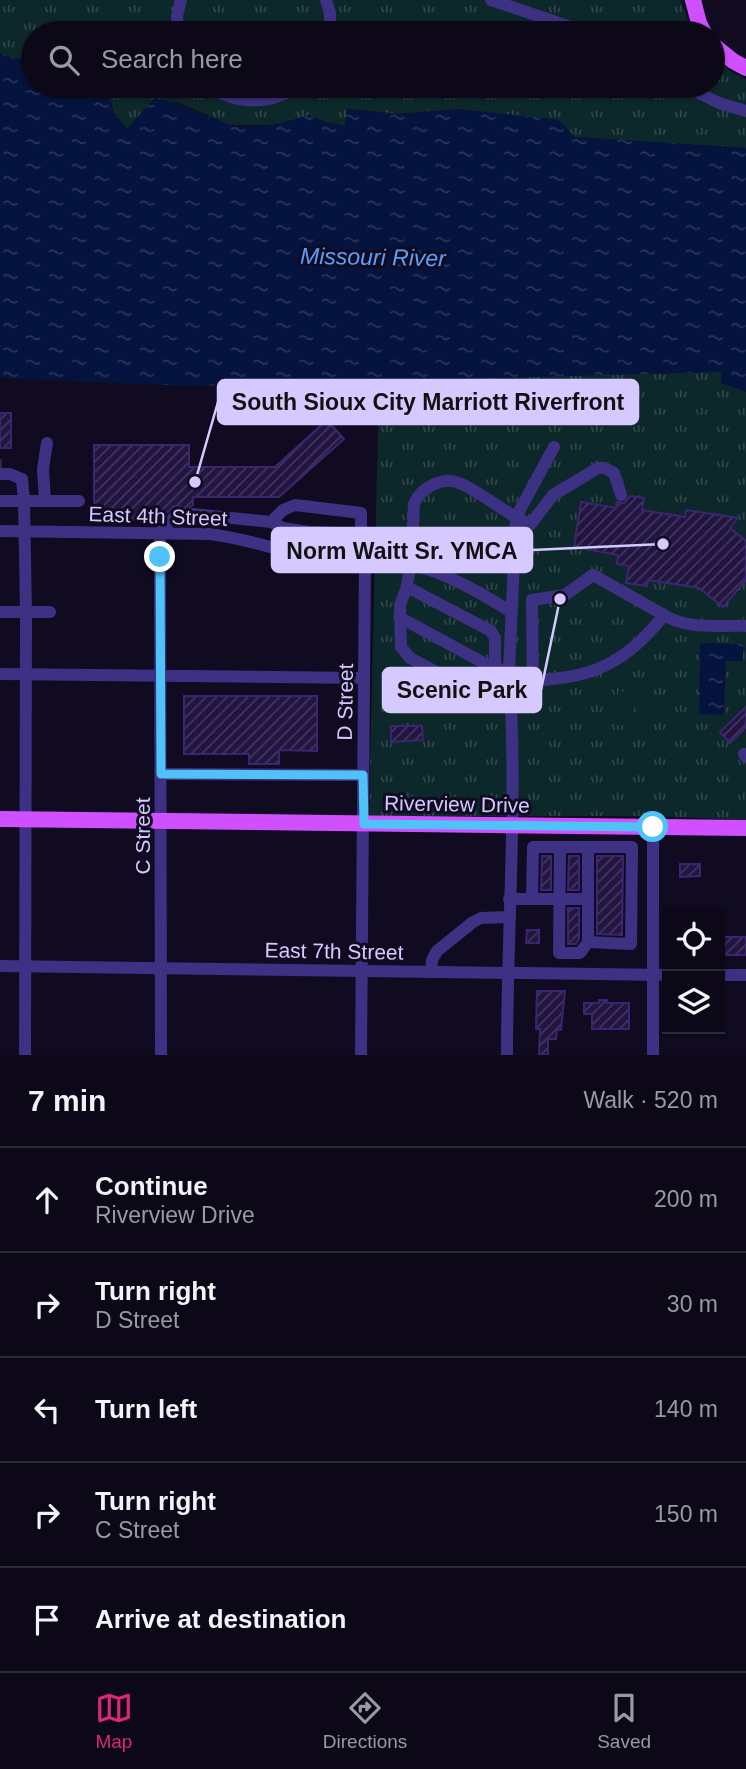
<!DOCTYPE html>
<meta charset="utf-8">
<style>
:root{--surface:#0c0818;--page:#151121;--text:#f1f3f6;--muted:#9a9aa2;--line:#2c2937;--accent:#db2777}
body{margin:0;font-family:Helvetica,sans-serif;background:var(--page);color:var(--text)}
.controls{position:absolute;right:21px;bottom:21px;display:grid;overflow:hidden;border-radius:0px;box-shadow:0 2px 5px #0004}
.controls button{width:63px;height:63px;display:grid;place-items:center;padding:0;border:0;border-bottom:2px solid var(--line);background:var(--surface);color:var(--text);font:35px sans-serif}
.stop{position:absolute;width:21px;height:21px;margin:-16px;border:5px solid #4fc3f7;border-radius:50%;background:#fff}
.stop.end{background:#4fc3f7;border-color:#fff;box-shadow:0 2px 7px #0008}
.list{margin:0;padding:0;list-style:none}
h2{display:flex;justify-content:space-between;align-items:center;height:91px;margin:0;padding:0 28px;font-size:30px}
h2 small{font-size:23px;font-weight:400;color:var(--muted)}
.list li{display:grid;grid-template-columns:46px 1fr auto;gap:21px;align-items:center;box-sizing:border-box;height:105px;padding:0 28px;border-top:2px solid var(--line)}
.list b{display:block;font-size:26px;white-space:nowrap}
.list p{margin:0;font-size:23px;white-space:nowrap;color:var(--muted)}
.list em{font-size:23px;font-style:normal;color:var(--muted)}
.icon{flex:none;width:38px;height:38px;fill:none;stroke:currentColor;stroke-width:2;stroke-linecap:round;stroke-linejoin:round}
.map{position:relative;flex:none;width:746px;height:1055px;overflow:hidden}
.search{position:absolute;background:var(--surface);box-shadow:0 2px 5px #0004;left:21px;right:21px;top:21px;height:77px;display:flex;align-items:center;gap:18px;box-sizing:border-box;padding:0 24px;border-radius:38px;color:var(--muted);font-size:26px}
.sheet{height:616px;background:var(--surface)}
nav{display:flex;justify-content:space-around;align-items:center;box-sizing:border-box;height:98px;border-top:2px solid var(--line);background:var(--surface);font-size:19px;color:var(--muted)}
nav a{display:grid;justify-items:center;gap:4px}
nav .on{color:var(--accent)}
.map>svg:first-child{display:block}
</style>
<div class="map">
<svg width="746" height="1055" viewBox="0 0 746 1055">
<defs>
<pattern id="grass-tufts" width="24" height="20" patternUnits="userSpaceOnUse" patternTransform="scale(1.75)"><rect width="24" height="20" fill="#0d282a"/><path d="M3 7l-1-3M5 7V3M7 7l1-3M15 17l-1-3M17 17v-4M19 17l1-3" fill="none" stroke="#2f464a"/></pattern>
<pattern id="water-ripples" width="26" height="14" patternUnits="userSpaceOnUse" patternTransform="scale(1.75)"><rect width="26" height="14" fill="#05143e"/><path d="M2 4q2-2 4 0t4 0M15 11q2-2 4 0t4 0" fill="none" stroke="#29355b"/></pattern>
<pattern id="building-hatch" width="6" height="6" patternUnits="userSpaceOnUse" patternTransform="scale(1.75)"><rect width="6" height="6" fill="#231542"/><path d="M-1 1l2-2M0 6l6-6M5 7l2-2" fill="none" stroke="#42365e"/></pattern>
</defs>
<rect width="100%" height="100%" fill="#100b20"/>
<g fill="url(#grass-tufts)">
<polygon points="0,0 680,0 693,33 33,33 33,63 0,54"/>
<polygon points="713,55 731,72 746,79 746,148 575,137 460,109 398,114 347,109 345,126 322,121 309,115 276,125 230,125 177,102 127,130 113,111 108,86 713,86"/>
<polygon points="670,327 746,349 746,820 656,816 369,816 379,382"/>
</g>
<g fill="#0d282a">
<polygon points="618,691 634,692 634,726 617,725"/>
<polygon points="638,692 654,692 653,726 637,726"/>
</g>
<g fill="url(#water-ripples)">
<path d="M0 54 33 63V86H108L113 111 127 129 154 98C182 103 201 115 227 124 250 132 287 122 309 115L322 121 345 126 347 109 398 114 460 109 559 120 575 137 746 148V392L721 383V372L191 386 0 378Z"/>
<polygon points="700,643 743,644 743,661 726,661 724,715 699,714"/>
</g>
<g fill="url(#building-hatch)" stroke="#3c2570" stroke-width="2">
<rect x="0" y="413" width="11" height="35"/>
<polygon points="327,420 344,439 279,497 193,497 193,505 185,511 180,506 174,506 159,520 94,520 94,445 189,445 189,467 275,467"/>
<polygon points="630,496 644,498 642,510 685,517 686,510 738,518 730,528 746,541 746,580 723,607 699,588 648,580 647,586 626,583 629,566 617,564 618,555 574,547 581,502 616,508 617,502 624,503"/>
<polygon points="184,696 317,696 317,751 279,750 279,764 249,764 249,754 184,754"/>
<polygon points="746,707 746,727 730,743 720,732"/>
<polygon points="391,726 422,726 423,740 391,742"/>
<polygon points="542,856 551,856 551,890 541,890"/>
<polygon points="569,856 579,856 579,890 568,890"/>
<polygon points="597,856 623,856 622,935 597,934"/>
<polygon points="680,864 700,864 700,876 680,877"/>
<polygon points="568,908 579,908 579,939 576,944 568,944"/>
<polygon points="527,930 539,930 539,943 526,943"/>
<rect x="720" y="937" width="26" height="18"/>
<polygon points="537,991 565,991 561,1030 557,1030 556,1039 548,1039 548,1055 539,1055 540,1029 536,1029"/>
<polygon points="599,1000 607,1000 607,1003 629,1003 629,1029 592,1029 592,1014 584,1014 584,1003 599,1003"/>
</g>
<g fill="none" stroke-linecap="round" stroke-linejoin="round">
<polyline stroke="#2e2841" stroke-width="12" stroke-dasharray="12 6" stroke-linecap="butt" points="0,465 2,465"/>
<g stroke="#3d3183" stroke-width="12">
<polyline points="326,0 330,13 330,33"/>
<polyline points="491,0 588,33"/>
<polyline points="178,33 177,16 181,0"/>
<path d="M209 86C236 106 272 104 299 86"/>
<polyline points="685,86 719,103 746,111"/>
<polyline points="554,447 516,517 530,525 553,495 598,468 605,468 614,473 621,495"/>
<polyline points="0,474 10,474 22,479 24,501 0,501"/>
<polyline points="45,501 43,469 47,443"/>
<polyline points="193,514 271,522 283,528 309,532 361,534 361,513 295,505 283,510 271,522"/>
<path d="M0 531 209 534C245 538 278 551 314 556 342 560 371 558 399 562 436 567 480 592 511 612"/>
<polyline points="407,587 491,631 495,638 495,669"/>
<polyline points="0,612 50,612"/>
<polyline points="399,617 495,669"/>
<polyline points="0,674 364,678"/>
<path d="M510 681C580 680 619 673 664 615 688 630 718 625 746 626"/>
<polyline points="533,696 532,600 565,595 593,575 664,615"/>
<polyline points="744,754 746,757"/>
<polyline points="161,774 363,775"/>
<polyline points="653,827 653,1055"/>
<polyline points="588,847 588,942"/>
<polyline points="509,899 588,899"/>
<polyline points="532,899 533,847 632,847 631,944 588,942 580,953 559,953 560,847"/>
<polyline points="0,966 667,975"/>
<polyline points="431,972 432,960 437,951 473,922 481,918 508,917"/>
<polyline points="720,975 746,975"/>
<polyline points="25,1055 26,612 24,501 79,501"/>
<polyline points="161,1055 160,532 177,514"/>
<polyline points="361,1055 365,559"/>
<path d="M507 1055C507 927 518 798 509 670L516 517C497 507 479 491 459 483 443 476 420 488 414 504L411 564 406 589 400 605 401 647 410 658 465 687H475L495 669 509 670"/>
</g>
<g stroke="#d050ff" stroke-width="16">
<polyline points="693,0 699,23 704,33"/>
<polyline points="713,45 733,61 746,68"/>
<polyline points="0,819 746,828"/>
</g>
</g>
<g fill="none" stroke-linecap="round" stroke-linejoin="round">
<polyline stroke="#4fc3f7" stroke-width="9" points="160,557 161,774 363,775 364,824 653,827"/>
</g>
<g text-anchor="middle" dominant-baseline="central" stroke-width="6" stroke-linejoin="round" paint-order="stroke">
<g font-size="21" fill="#d5c9ff" stroke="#100b20">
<text transform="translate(158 516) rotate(2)">East 4th Street</text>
<text transform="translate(345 702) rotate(-89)">D Street</text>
<text transform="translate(457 804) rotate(1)">Riverview Drive</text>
<text transform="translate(142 836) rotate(-90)">C Street</text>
<text transform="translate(334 951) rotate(1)">East 7th Street</text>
</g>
<g font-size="23" font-style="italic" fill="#57a0ff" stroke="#100b20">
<text transform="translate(373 257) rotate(1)">Missouri River</text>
</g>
</g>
<path fill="none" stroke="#d5c9ff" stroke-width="2.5" d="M195 482L218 402M663 544L532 550M560 599L541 690"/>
<g fill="#d5c9ff" stroke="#100b20" stroke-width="2.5">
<circle cx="195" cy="482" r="7"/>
<circle cx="663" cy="544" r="7"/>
<circle cx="560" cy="599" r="7"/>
</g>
<g fill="#d5c9ff" stroke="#d5c9ff" stroke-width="2.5">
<rect x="218" y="380" width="420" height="44" rx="7"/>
<rect x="272" y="528" width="260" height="44" rx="7"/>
<rect x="383" y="668" width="158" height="44" rx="7"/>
</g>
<g font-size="23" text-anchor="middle" font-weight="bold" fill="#111">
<text x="428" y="410">South Sioux City Marriott Riverfront</text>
<text x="402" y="559">Norm Waitt Sr. YMCA</text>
<text x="462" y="698">Scenic Park</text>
</g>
</svg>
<div class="controls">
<button><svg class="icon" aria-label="locate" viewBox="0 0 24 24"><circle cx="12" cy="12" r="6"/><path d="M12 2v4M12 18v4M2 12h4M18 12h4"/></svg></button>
<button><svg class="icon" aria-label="layers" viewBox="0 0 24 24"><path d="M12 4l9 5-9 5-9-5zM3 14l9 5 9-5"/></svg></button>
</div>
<div class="stop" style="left:653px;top:827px"></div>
<div class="stop end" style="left:160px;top:557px"></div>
<div class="search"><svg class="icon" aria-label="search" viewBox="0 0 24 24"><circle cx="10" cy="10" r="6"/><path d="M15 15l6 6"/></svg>Search here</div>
</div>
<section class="sheet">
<h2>7 min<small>Walk · 520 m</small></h2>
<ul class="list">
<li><svg class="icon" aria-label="ahead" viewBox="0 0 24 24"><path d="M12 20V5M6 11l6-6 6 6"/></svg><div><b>Continue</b><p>Riverview Drive</p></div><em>200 m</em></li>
<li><svg class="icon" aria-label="right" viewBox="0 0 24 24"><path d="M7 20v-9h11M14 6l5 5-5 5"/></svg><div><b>Turn right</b><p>D Street</p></div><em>30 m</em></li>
<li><svg class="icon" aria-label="left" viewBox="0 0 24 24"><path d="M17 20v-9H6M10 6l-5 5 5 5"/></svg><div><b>Turn left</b></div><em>140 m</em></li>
<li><svg class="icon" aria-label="right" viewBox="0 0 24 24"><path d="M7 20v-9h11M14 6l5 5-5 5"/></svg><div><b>Turn right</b><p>C Street</p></div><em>150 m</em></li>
<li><svg class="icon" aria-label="arrive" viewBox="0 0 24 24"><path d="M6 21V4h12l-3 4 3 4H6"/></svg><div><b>Arrive at destination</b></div></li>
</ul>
</section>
<nav>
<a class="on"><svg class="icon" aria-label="map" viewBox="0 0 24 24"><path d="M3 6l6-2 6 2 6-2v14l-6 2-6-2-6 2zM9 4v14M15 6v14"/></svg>Map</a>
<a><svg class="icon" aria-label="directions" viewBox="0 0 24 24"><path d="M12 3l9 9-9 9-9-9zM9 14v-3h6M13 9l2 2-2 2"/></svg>Directions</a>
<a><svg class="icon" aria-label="saved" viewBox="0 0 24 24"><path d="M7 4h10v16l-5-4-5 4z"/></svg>Saved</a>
</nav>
